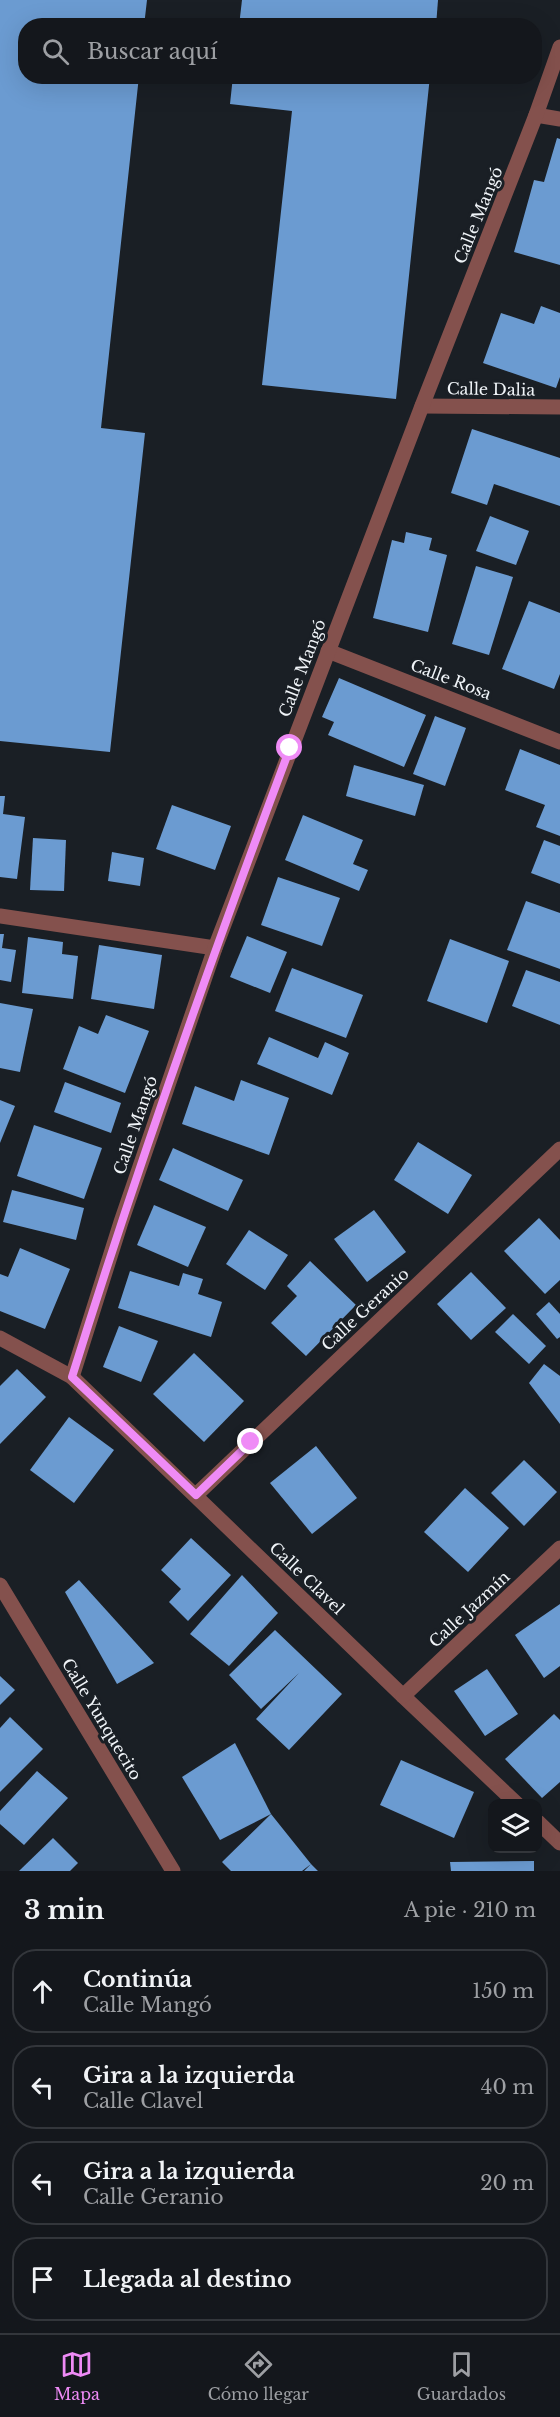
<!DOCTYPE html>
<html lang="es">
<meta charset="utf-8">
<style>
:root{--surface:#14171c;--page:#1d2025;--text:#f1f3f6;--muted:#9d9fa3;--line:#33363b;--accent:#ef8bf6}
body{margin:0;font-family:"Libre Baskerville",serif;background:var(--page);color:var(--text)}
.controls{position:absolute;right:18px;bottom:18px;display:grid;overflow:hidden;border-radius:12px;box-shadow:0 6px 24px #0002}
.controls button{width:54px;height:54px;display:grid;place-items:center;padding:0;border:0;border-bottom:2px solid var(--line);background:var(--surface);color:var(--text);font:30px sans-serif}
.stop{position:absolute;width:18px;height:18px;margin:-14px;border:4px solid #ef8bf6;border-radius:50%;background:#fff}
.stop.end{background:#ef8bf6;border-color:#fff;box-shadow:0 2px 6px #0008}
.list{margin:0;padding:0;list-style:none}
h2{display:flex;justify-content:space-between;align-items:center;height:78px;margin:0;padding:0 24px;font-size:26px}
h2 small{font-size:20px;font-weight:400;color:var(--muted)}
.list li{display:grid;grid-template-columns:39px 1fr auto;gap:18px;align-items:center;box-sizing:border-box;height:84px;margin:0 12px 12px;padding:0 12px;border:2px solid var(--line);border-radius:24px}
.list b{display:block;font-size:22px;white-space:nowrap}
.list p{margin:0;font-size:20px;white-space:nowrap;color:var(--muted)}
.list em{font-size:20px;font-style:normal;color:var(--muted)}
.icon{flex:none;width:33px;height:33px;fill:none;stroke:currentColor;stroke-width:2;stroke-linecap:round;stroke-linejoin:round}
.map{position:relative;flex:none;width:560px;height:1871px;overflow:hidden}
.search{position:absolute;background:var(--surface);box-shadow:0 6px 24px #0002;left:18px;right:18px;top:18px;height:66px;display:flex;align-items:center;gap:15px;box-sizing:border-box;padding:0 21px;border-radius:24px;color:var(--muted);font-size:22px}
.sheet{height:462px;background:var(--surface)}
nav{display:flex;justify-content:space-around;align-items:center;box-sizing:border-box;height:84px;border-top:2px solid var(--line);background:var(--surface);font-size:16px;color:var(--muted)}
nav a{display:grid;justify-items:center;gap:3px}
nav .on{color:var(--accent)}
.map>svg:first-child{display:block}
</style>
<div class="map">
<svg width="560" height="1871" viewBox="0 0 560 1871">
<rect width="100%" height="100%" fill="#1a1f25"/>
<g fill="#6b9bd1">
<polygon points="0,0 147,0 144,26 26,26 26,76 139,76 101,428 145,433 110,752 0,741"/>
<polygon points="242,0 438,0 436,26 239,26"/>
<polygon points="233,76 430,76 396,399 262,385 292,111 230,104"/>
<polygon points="557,138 560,139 560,265 514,252 534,180 544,182"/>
<polygon points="541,306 560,313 560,377 556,388 483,363 501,313 534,324"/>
<polygon points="472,429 560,458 560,506 494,484 487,505 451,493"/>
<polygon points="490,516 529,531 516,565 476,551"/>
<polygon points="406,532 432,538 429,550 447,555 428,632 373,618 392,540 404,543"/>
<polygon points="476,566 513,577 489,655 452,644"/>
<polygon points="529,601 560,613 560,674 554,689 502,669"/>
<polygon points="339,678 426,715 404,767 328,735 334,722 322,717"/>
<polygon points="435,716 466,728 445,786 413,774"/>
<polygon points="520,749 560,765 560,836 536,827 545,805 505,790"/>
<polygon points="354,765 424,785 415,816 346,796"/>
<polygon points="0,796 5,796 3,814 25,817 17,879 0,877"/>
<polygon points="172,805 231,826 215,870 156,849"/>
<polygon points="303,815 363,840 353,864 368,870 359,891 285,860"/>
<polygon points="33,838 66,840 64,891 30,890"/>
<polygon points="544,840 560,846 560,884 531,873"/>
<polygon points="112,852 144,858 140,886 108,881"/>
<polygon points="278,877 340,898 322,946 261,925"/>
<polygon points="526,901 560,913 560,969 507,950"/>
<polygon points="0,934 4,934 2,948 16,950 11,982 0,980"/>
<polygon points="247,936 287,952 270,993 230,977"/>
<polygon points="28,937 63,942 62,954 78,956 73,999 22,993"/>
<polygon points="450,939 509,961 487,1023 427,1001"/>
<polygon points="99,945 162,955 154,1009 91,999"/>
<polygon points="292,968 363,995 346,1038 275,1011"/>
<polygon points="526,970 560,982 560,1025 512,1006"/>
<polygon points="0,1003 33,1009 20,1072 0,1068"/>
<polygon points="106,1015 149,1031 125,1093 63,1069 79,1026 98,1034"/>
<polygon points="269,1037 318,1058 325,1042 349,1053 332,1095 257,1064"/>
<polygon points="241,1080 289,1098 269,1155 182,1124 195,1086 234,1101"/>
<polygon points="65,1082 121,1103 111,1133 54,1112"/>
<polygon points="0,1100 15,1106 0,1143"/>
<polygon points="34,1125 102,1148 84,1199 17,1176"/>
<polygon points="418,1142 472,1175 448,1214 394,1180"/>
<polygon points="173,1148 243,1180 228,1211 159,1180"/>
<polygon points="12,1190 84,1208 76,1240 3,1222"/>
<polygon points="154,1205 206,1227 188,1267 137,1245"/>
<polygon points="374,1210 406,1252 367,1282 334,1239"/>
<polygon points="539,1218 560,1240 560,1280 545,1294 504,1251"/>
<polygon points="249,1230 288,1255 265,1290 226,1264"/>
<polygon points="20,1248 70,1269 45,1329 0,1311 0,1274 8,1277"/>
<polygon points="310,1261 356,1305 306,1356 271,1323 297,1296 287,1286"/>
<polygon points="130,1271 179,1286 183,1273 203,1279 198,1294 222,1302 211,1337 118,1308"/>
<polygon points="471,1272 506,1308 471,1340 437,1304"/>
<polygon points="549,1302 560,1314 560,1337 557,1339 536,1314"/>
<polygon points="513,1314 546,1346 529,1364 495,1332"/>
<polygon points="119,1326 158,1341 141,1382 103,1367"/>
<polygon points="194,1353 244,1401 204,1442 153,1394"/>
<polygon points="544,1364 560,1376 560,1424 529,1383"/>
<polygon points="17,1369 46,1397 0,1444 0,1386"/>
<polygon points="69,1417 114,1450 74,1503 30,1470"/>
<polygon points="316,1446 357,1498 312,1534 270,1483"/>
<polygon points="524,1460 557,1492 524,1526 491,1493"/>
<polygon points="465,1488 509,1528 468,1572 424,1532"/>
<polygon points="191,1538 231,1575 188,1621 169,1602 181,1589 161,1570"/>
<polygon points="242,1575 278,1613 229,1666 190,1634"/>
<polygon points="79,1580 154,1663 117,1684 65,1592"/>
<polygon points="560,1604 560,1666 544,1678 515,1635"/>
<polygon points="275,1630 342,1694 289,1750 256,1719 299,1673 261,1709 229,1675"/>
<polygon points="487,1669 518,1714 485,1736 454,1691"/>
<polygon points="0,1676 15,1690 0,1705"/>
<polygon points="554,1714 560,1720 560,1782 542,1798 505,1759"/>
<polygon points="10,1717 43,1749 0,1792 0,1728"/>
<polygon points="235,1743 271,1814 220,1840 182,1777"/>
<polygon points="401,1760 474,1792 454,1838 380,1805"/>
<polygon points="37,1771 68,1798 24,1845 0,1824 0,1811"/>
<polygon points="271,1814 311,1864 318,1871 304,1871 311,1864 302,1871 231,1871 222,1862"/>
<polygon points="53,1838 78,1863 70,1871 19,1871"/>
<polygon points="534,1861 534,1871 451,1871 450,1862"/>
</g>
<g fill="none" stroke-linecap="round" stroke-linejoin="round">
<g stroke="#84514d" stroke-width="15">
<polyline points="536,115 560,119"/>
<polyline points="422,406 560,407"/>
<polyline points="328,651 560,742"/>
<polyline points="0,916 215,948"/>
<polyline points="0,1338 72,1377 403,1696 517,1804"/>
<polyline points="72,1377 121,1222 215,948 422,406 536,115 560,47"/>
<polyline points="196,1495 560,1149"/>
<polyline points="0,1585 173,1871"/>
<polyline points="403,1696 560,1548"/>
<polyline points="538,1822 560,1843"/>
</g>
</g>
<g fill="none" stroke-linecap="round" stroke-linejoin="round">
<path stroke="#ef8bf6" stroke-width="8" d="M251 1442 196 1495 72 1377C138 1165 212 956 290 748"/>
</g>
<g text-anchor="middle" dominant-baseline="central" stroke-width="6" stroke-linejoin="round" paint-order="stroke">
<g font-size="16" fill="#f0f4f8" stroke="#1a1f25">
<text transform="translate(478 215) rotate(-68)">Calle Mangó</text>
<text transform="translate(491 389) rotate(1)">Calle Dalia</text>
<text transform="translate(302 668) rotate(-69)">Calle Mangó</text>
<text transform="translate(451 679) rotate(21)">Calle Rosa</text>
<text transform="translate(135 1125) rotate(-71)">Calle Mangó</text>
<text transform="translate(365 1309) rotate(-43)">Calle Geranio</text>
<text transform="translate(307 1578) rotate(44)">Calle Clavel</text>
<text transform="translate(469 1609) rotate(-43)">Calle Jazmín</text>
<text transform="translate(102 1719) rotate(59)">Calle Yunquecito</text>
</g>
</g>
</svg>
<div class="controls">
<button><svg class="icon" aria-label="layers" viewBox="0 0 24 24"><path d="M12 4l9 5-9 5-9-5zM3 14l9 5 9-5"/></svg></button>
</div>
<div class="stop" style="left:290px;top:748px"></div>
<div class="stop end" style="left:251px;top:1442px"></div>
<div class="search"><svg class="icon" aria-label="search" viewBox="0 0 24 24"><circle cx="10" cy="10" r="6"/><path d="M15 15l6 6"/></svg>Buscar aquí</div>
</div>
<section class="sheet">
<h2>3 min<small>A pie · 210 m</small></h2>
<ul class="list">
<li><svg class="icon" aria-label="ahead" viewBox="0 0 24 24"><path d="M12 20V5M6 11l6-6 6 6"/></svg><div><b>Continúa</b><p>Calle Mangó</p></div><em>150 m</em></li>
<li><svg class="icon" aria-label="left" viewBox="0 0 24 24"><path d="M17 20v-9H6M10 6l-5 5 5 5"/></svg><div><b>Gira a la izquierda</b><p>Calle Clavel</p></div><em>40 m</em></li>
<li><svg class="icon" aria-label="left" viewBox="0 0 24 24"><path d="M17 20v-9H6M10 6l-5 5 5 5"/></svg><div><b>Gira a la izquierda</b><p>Calle Geranio</p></div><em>20 m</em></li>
<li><svg class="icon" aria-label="arrive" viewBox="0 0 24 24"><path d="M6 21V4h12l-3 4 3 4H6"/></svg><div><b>Llegada al destino</b></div></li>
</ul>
</section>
<nav>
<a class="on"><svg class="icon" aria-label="map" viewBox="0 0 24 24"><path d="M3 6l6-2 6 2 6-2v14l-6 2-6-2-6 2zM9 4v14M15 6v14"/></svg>Mapa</a>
<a><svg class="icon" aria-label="directions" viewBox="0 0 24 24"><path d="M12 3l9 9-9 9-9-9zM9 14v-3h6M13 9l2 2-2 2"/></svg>Cómo llegar</a>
<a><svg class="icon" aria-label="saved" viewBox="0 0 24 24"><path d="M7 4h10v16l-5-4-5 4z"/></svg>Guardados</a>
</nav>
